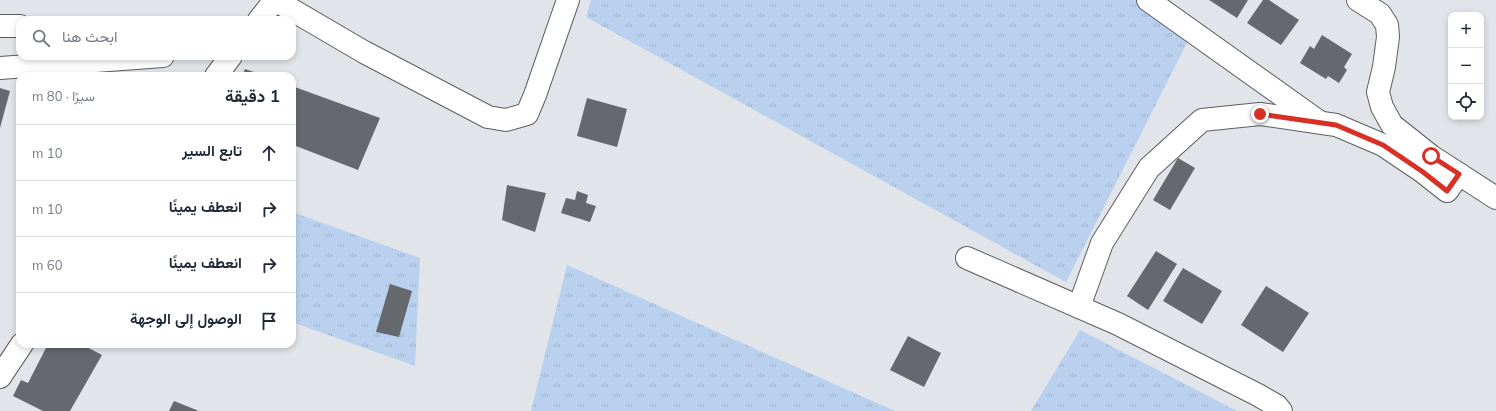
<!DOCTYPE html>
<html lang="ar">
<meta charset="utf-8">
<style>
:root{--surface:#fff;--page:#f6f6f7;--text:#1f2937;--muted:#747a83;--line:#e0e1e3}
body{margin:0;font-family:Mulish,Vazirmatn,sans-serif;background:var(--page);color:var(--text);direction:rtl}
.controls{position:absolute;right:12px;top:12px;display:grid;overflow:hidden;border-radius:8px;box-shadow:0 2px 6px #0003}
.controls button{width:36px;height:36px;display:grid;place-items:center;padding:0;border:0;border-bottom:1px solid var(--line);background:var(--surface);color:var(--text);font:20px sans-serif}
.stop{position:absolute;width:12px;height:12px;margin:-9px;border:3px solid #d93025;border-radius:50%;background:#fff}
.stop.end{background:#d93025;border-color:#fff;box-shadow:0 1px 4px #0008}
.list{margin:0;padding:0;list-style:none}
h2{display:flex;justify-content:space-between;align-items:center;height:52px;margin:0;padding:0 16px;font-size:17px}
h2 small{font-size:13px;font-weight:400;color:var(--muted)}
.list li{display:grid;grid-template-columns:26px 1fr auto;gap:12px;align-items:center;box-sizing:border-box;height:56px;padding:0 16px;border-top:1px solid var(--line)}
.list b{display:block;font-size:15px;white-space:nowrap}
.list em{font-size:13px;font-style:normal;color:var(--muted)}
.icon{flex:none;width:22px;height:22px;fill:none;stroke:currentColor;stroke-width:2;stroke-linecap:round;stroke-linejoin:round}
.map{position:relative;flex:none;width:1496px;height:411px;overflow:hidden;direction:ltr}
.search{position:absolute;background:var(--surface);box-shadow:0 2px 6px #0003;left:16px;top:16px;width:280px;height:44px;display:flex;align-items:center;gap:10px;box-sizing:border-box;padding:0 14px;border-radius:12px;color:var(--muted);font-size:15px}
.panel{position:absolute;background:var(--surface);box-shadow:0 2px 6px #0003;left:16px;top:72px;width:280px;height:276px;border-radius:12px;direction:rtl}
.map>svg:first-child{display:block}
</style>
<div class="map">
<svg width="1496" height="411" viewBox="0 0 1496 411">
<defs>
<pattern id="grass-tufts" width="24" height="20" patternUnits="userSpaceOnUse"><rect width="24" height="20" fill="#b9d1ef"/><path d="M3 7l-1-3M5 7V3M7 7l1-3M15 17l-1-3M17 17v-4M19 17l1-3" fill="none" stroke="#9eb2cc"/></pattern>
</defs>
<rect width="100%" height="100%" fill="#e1e5ea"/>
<g fill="url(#grass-tufts)">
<polygon points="591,0 1148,0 1194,29 1066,282 586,17"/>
<polygon points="292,212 420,258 415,366 292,322"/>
<polygon points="567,265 895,411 531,411"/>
<polygon points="1080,330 1237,411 1031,411"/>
</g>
<g fill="#65696d">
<polygon points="1209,0 1248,0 1237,18"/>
<polygon points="1263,0 1269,0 1299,20 1281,45 1247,23"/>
<polygon points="1322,35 1352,54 1344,67 1347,70 1339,83 1328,76 1326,79 1300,63 1310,46 1314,49"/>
<polygon points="245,69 265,76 242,76"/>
<polygon points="292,86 380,118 358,170 296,146 295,149 292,148"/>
<polygon points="0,88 10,91 0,128"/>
<polygon points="587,98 627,109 617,147 577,136"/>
<polygon points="1178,158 1195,168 1170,210 1153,200"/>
<polygon points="507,185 546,193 535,232 502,220"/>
<polygon points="577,191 588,195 586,203 596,206 590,222 561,213 566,198 575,200"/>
<polygon points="1156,251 1177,264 1148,310 1127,296"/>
<polygon points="1183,268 1222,291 1202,324 1163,301"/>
<polygon points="390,284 412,291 399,337 376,332"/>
<polygon points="1266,286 1309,313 1283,352 1241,325"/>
<polygon points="908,336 941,353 924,387 890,370"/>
<polygon points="48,344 81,344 102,355 70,411 43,411 13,396 21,380 28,383"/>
<polygon points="174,401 199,411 169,411"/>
</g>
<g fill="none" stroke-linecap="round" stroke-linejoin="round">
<defs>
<g id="street">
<polyline points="275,0 364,52 488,117 506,120 527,114 535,95 568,0"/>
<polyline points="1148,0 1318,121"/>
<polyline points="1358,0 1380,14 1387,25 1388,37 1384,67 1378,92 1382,107 1392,125 1431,156 1496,198"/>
<polyline points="259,20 275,0"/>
<polyline points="0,26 20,26"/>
<polyline points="0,68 163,56"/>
<polyline points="216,76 231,56"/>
<polyline points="967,258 1118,324 1258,395 1277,406 1281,411"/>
<polyline points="1079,307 1102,243 1149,168 1202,120 1260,114 1336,125 1383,145 1423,172 1447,191 1459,174"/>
<polyline points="0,377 22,344"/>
</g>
</defs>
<use href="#street" stroke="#5b5e62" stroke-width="24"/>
<use href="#street" stroke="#fff" stroke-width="22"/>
</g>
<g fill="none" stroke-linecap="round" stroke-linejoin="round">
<polyline stroke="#d93025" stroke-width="5" points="1260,114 1336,125 1383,145 1423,172 1447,191 1459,174 1431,156"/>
</g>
</svg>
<div class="controls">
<button>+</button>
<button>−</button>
<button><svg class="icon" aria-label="locate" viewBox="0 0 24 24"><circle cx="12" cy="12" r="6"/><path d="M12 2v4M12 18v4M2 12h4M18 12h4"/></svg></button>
</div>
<div class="stop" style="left:1431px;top:156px"></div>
<div class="stop end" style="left:1260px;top:114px"></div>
<div class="search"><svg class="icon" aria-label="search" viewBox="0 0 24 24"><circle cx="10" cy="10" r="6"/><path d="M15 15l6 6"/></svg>ابحث هنا</div>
<section class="panel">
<h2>1 دقيقة<small>سيرًا · 80 m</small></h2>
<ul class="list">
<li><svg class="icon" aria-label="ahead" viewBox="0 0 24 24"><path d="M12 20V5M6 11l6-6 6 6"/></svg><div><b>تابع السير</b></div><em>10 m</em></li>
<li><svg class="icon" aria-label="right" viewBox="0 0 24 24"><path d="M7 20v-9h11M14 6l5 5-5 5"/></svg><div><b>انعطف يمينًا</b></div><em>10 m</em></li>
<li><svg class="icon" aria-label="right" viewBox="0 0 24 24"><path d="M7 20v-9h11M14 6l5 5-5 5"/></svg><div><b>انعطف يمينًا</b></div><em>60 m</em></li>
<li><svg class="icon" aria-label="arrive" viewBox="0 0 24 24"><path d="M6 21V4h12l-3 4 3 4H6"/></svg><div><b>الوصول إلى الوجهة</b></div></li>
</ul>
</section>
</div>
